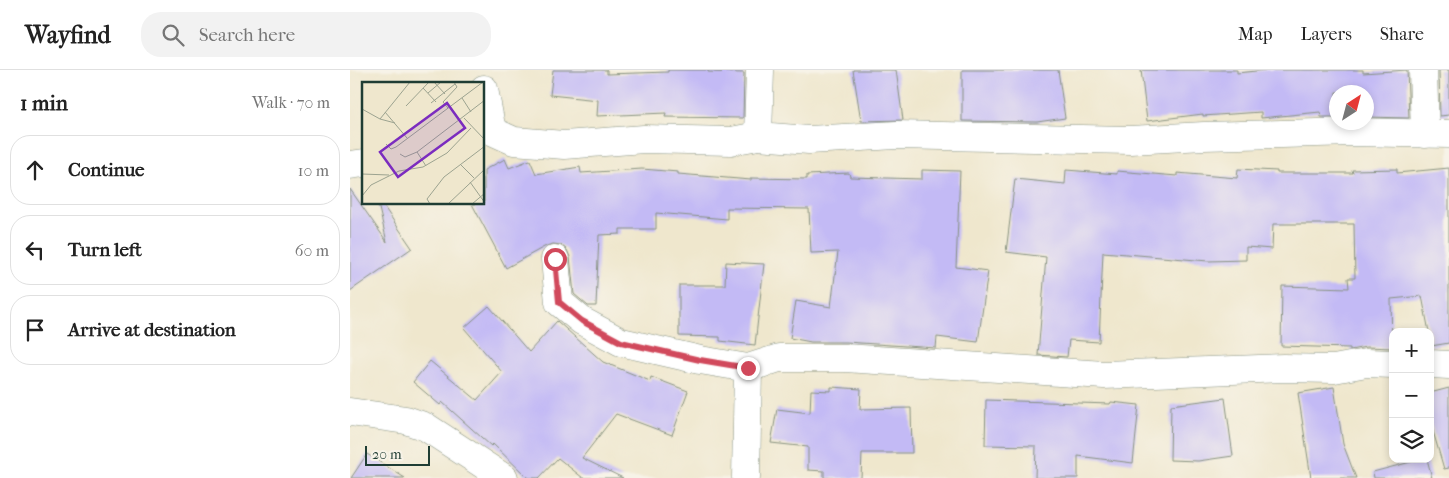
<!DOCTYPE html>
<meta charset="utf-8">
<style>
:root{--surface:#fff;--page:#f2f2f2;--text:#222;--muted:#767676;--line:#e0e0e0}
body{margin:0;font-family:"IM FELL French Canon",serif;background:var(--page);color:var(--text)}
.controls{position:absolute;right:15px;bottom:15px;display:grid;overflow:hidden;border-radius:10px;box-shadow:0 2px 8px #0003}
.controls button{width:45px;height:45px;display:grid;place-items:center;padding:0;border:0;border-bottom:1px solid var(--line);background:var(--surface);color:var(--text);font:25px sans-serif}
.compass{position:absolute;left:979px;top:15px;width:45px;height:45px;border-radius:50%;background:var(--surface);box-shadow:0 2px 8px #0003;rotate:36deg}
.scale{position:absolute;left:15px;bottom:12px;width:65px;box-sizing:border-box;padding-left:5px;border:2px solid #1f3d34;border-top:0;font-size:14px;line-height:18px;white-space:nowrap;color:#1f3d34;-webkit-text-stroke:4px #f7f3e8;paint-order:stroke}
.stop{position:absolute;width:15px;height:15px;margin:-11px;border:4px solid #d1495b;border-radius:50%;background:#fff}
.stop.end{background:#d1495b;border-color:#fff;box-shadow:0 1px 5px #0008}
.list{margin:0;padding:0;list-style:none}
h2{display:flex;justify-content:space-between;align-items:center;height:65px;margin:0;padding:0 20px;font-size:21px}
h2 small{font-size:16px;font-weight:400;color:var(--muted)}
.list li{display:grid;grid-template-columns:32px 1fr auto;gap:15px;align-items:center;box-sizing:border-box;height:70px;margin:0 10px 10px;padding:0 10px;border:1px solid var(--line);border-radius:20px}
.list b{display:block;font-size:19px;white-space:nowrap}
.list em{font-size:16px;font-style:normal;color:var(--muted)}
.icon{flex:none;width:28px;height:28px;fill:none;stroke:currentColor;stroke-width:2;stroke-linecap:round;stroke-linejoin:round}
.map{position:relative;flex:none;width:1099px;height:408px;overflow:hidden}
header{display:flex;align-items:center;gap:30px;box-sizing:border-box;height:70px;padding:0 25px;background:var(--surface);border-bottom:1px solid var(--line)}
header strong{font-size:24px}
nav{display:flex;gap:28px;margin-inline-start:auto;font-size:18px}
.search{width:350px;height:45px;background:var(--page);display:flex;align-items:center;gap:12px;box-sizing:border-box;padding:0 18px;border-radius:20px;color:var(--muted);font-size:19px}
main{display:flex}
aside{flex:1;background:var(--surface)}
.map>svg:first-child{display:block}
</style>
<header>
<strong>Wayfind</strong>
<div class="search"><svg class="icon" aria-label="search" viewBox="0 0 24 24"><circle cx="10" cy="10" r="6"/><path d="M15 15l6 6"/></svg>Search here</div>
<nav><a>Map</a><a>Layers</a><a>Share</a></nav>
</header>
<main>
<aside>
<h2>1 min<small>Walk · 70 m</small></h2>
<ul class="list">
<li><svg class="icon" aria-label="ahead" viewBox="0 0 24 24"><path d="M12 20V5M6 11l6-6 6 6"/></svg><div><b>Continue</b></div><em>10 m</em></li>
<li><svg class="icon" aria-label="left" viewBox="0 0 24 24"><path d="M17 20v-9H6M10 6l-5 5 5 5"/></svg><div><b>Turn left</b></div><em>60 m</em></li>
<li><svg class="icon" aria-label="arrive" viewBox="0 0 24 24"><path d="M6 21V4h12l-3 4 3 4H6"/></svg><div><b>Arrive at destination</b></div></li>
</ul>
</aside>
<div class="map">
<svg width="1099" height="408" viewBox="0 0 1099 408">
<rect width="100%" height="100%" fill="#f7f3e8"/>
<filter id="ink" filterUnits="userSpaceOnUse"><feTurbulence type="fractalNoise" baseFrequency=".02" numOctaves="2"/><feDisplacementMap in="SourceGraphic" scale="10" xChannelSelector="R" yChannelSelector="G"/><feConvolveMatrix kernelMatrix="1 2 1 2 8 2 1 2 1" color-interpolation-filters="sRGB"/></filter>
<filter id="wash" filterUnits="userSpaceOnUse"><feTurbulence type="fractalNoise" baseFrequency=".0096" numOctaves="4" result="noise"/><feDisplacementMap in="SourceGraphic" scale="20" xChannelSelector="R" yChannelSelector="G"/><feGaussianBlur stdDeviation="1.12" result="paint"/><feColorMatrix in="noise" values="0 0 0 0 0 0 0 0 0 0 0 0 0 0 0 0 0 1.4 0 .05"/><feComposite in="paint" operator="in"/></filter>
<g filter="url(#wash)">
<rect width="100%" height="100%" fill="#efe7cd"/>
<g id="blocks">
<g fill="#c3baf5">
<polygon points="203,0 257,0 257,4 318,2 318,0 358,0 358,2 394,3 393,48 315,47 316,43 247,46 248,30 200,25"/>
<polygon points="503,0 546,0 553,50 511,51"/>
<polygon points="612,0 708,0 715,48 687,52 612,51"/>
<polygon points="791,0 887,0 887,3 916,0 1013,0 1013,3 1057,0 1059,48 1016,47 1016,22 986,22 986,47 971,47 970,42 911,48 911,42 853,46 853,44 797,51"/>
<polygon points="1089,0 1099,0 1099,45 1090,46"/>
<polygon points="155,89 159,98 180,90 186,104 230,97 231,103 292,99 328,102 328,104 401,110 401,108 457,109 457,105 499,103 500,107 572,109 572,100 610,101 606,197 638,201 628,272 587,267 586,278 496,272 461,272 440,268 446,231 481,237 488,182 461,183 459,139 377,138 377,149 306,143 306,159 270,159 270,164 249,165 246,236 238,236 224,224 220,187 217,180 211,175 203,174 196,176 156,198 122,134 134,134 134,100"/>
<polygon points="1099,98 1099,273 1081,276 1080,262 1079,262 1072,226 1041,229 1042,278 1016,277 1000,280 1000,278 931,276 932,216 999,218 998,208 1005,208 1004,154 923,154 922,179 896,177 896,190 858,191 753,182 749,272 719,270 717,287 688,285 696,187 656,182 665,109 715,114 716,100 767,104 767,101 827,106 827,103 887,108 888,99 927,101 927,103 1003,103 1002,100 1047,99 1047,103"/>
<polygon points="0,119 37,172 28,134 32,134 62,178 0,221"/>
<polygon points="376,192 414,194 405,275 370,271 370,267 329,266 329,215 375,215"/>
<polygon points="139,236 179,282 207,251 253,292 300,311 301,307 338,321 322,365 266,344 232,388 273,408 233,408 208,388 189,408 178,408 143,374 141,376 92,332 90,335 63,312 80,291 127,330 152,302 114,258"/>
<polygon points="481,317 511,319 510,339 561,338 562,383 512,383 511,408 474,408 474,401 458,400 458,377 421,373 427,339 460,343 461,320 481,321"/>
<polygon points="984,317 993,374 1006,408 961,408 948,323"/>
<polygon points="1099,318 1099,398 1094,399 1080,351 1080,323"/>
<polygon points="875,328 883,386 848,391 820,390 821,335"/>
<polygon points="636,330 760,334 761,332 789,335 783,393 728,386 728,408 685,408 686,376 635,375"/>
<polygon points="17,384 55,408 1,408"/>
<polygon points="1072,389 1077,389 1082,408 1024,408 1023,402"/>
</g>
</g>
</g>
<g filter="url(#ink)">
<use href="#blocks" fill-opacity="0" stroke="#879280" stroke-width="1"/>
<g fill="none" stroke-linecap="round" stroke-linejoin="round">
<defs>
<g id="minor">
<polyline points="1073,0 1075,64"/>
<polyline points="134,19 142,61 164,71 214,75 294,69 381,71 408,66 459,70 546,65 780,70 854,66 1003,62 1099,64"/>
<polyline points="408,66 410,0"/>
<polyline points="0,95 14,93"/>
<polyline points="205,189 209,232 232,251 271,272 350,290 398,298 429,288 495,288 754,305 933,298 984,299 1016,293 1043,294"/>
<polyline points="1080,294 1099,295"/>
<polyline points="0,342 56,350 76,357 154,408"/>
<polyline points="396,408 398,298"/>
</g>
</defs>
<use href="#minor" stroke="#879280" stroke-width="29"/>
<use href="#minor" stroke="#fff" stroke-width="28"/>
</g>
</g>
<g fill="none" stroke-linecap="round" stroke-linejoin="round" filter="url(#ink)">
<polyline stroke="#d1495b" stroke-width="6" points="205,189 209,232 232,251 271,272 350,290 398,298"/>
</g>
<g transform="translate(12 12)">
<rect width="122" height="122" fill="#efe7cd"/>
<path fill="none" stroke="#9ca390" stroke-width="1" d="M72 0 83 12M61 6 74 20M66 11 79 0M100 16 109 30M69 21 93 2M44 24 67 0M86 26 81 20 95 5 92 0M0 27 18 37 48 0M23 30 45 56M102 36 123 58M18 37 33 41M24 62 29 67 34 65 121 0M55 70 64 84M38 72 43 75 55 70 123 18M99 83 112 96M0 92 27 93M108 100 123 121M0 114 9 103 37 89 61 85 85 71 109 46M68 122 65 117 82 95 123 64M86 122 123 87M110 122 123 111"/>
<path fill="#7b2cbf" fill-opacity="0.15" stroke="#7b2cbf" stroke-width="2.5" d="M85 21 103 46 36 95 18 70Z"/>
<rect width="122" height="122" fill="none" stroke="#1f3d34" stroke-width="2.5"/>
</g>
</svg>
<div class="controls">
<button>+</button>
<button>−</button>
<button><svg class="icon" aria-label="layers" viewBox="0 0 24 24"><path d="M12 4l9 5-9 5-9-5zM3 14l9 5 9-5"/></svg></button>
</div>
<svg class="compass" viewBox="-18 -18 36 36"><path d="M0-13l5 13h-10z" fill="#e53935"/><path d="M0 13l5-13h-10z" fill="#767676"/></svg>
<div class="scale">20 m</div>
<div class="stop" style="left:205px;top:189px"></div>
<div class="stop end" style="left:398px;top:298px"></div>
</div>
</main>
